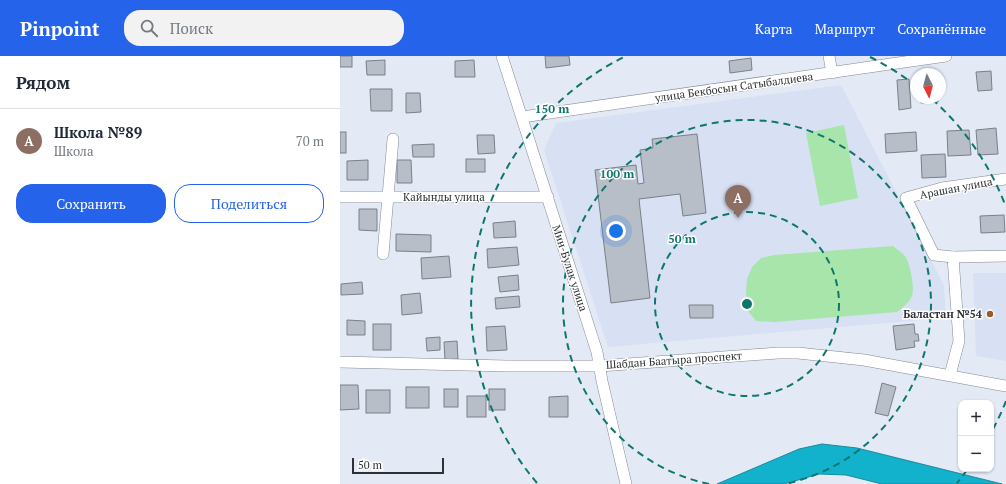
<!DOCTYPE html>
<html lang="ru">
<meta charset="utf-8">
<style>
:root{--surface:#fff;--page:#f2f2f3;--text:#1f2937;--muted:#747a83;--line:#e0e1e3;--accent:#2563eb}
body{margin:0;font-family:"PT Serif",serif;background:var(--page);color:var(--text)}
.controls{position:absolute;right:12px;bottom:12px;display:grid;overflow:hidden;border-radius:8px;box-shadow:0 1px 3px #0004}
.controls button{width:36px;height:36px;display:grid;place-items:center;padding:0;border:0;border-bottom:1px solid var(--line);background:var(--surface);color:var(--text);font:20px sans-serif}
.compass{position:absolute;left:570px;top:12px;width:36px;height:36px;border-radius:50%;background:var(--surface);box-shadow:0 1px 3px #0004;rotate:174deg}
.scale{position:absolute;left:12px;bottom:10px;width:92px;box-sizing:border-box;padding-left:4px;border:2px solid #2d3034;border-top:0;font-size:11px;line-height:14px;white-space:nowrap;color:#2d3034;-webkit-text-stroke:3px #fff;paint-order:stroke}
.you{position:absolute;left:276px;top:175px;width:14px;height:14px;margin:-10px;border:3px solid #fff;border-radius:50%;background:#1a73e8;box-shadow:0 0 0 6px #1a73e833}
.badge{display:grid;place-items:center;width:26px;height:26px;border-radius:50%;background:var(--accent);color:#fff;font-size:13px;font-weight:700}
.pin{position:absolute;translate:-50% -33px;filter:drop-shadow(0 1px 2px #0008)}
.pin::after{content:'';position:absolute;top:21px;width:14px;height:12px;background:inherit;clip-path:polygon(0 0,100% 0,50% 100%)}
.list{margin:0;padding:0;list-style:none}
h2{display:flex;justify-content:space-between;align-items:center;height:52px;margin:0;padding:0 16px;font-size:17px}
h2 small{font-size:13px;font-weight:400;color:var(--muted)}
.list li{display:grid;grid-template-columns:26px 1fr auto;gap:12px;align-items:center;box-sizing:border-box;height:64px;padding:0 16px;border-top:1px solid var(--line)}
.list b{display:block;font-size:15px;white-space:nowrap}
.list p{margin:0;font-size:13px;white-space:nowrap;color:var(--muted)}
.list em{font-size:13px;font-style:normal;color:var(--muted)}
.actions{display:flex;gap:8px;padding:12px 16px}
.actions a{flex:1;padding:9px 0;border:1px solid var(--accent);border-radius:16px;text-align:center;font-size:14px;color:var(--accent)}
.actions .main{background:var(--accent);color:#fff}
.icon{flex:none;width:22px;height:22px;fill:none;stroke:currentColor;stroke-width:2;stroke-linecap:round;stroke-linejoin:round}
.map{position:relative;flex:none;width:666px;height:428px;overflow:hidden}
header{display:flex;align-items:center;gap:24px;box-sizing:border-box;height:56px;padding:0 20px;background:var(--accent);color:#fff}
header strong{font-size:19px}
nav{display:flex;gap:22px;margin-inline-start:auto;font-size:14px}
.search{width:280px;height:36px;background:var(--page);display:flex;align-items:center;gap:10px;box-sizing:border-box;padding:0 14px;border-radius:16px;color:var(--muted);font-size:15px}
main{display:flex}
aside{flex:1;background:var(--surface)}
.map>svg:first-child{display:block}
</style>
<header>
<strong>Pinpoint</strong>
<div class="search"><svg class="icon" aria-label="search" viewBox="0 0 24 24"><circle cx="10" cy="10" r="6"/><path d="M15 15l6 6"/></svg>Поиск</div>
<nav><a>Карта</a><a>Маршрут</a><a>Сохранённые</a></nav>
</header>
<main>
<aside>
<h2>Рядом<small></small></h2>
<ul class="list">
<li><span class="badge" style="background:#8d6e63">A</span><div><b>Школа №89</b><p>Школа</p></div><em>70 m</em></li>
</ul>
<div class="actions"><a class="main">Сохранить</a><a>Поделиться</a></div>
</aside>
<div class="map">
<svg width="666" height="428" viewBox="0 0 666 428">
<rect width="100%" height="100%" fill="#e4eaf5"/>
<g fill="#d7e1f3">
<polygon points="501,29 604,229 606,262 268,291 204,94 216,67"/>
<polygon points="633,217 666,217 666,305 636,300"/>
</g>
<g fill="#a8e5ab">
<polygon points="504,69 518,142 480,150 466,77"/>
<path d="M553 190C557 193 562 197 565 200 570 207 575 232 572 240 569 247 562 252 557 256L435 266 416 265 408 255 406 236 407 223 412 211 421 202 434 199Z"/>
</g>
<polygon fill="#12b1cc" stroke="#1a8a9e" points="482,388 517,392 662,428 542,428 506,419 479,418 444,428 377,428 459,393"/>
<g fill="#b8bec8" stroke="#7a808a">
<rect x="0" y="0" width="12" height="11"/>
<polygon points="205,0 229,0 230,9 206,12"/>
<polygon points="411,2 412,14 390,17 389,5"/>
<polygon points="45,4 45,19 27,19 26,5"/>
<polygon points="134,4 135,21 115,21 115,5"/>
<polygon points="651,15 652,34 638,35 636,16"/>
<polygon points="569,23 571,52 559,54 557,24"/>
<polygon points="30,33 52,33 52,55 31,55"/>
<polygon points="66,37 80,37 81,56 66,57"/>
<polygon points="581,42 598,42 598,46 581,47"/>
<polygon points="656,72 658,98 638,99 636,74"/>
<polygon points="629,74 631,99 608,100 607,75"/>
<rect x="0" y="76" width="6" height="21"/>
<polygon points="576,76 577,95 546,97 545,78"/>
<polygon points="357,78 366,157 343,160 340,138 299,143 310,242 271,247 255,114 296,109 298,128 304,127 300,94 313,92 312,83"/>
<polygon points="137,79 154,79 155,97 138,98"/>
<polygon points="94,88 94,101 73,101 72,89"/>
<polygon points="605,98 606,121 582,122 581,99"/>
<rect x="126" y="103" width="19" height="13"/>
<polygon points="28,104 28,124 7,124 7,105"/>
<polygon points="57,104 71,104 72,127 57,127"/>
<polygon points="19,153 37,153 37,175 19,174"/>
<polygon points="664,159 665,176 641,177 640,160"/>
<polygon points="175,165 176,181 154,182 153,167"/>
<polygon points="56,178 91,179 91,196 56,195"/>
<polygon points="177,191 179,209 148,212 147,193"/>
<polygon points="109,200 111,221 82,223 81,202"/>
<polygon points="178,219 179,234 160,236 158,221"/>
<polygon points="22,226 23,238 1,239 1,228"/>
<polygon points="80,237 82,257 62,259 61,239"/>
<polygon points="179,240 180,251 156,253 155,242"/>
<polygon points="349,249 373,249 373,262 350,262"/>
<polygon points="7,264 25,265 25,279 7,279"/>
<rect x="33" y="268" width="18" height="26"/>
<polygon points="574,268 575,278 578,278 579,285 574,285 575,291 556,294 553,270"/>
<polygon points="165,270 167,294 147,295 146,271"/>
<polygon points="100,281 100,294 87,295 86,282"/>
<polygon points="117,285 118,303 105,304 104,286"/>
<polygon points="542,327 556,331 548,360 535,357"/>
<polygon points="0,329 18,329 19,353 0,354"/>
<rect x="66" y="331" width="23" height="21"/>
<rect x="104" y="333" width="14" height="18"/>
<rect x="149" y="333" width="16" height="21"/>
<rect x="26" y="334" width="24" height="23"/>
<rect x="127" y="340" width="19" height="21"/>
<polygon points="228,340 228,361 209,361 209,341"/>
</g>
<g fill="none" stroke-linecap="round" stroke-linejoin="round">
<defs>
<g id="minor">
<polyline points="162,0 257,296 262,325 286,428"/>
<polyline points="489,0 492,17"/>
<polyline points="182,61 606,0"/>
<polyline points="0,141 208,141"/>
<polyline points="43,198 53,83"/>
<polyline points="613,201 666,200"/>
<polyline points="0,306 167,310 260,310 438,297 458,297 524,304 666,330"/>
<polyline points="610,319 619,285 613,201 594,199 566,142 602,132 666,123"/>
</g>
</defs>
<use href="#minor" stroke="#828892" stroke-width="12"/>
<use href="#minor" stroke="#fff" stroke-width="11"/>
</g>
<g fill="none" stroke="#0f766e" stroke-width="2" stroke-dasharray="7 5">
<circle cx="407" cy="248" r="92"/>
<path d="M369 428A184 184 0 1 1 445 428"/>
<path d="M666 345A276 276 0 0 1 652 375M627 414A276 276 0 0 1 617 427M197 427A276 276 0 0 1 284 1M530 1A276 276 0 0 1 575 29M592 43A276 276 0 0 1 666 151"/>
</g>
<circle fill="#9b5b24" stroke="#fff" stroke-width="1.5" cx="650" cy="258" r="4"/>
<g text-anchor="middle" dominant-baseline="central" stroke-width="3" stroke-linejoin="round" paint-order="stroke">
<g font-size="11" fill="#2d3034" stroke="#fff">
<text transform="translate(394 31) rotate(-8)">улица Бекбосын Сатыбалдиева</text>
<text transform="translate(616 132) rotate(-11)">Арашан улица</text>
<text x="104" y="141">Кайынды улица</text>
<text transform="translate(230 212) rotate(72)">Мин-Булак улица</text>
<text transform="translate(334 304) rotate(-4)">Шабдан Баатыра проспект</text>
</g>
<g font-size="11" font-weight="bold" fill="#2d3034" stroke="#fff" text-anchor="end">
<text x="642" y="258">Баластан №54</text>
</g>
</g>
<circle cx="407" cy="248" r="6" fill="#0f766e" stroke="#fff" stroke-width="2"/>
<g font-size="12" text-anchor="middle" font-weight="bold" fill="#0f766e" stroke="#fff" stroke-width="3" stroke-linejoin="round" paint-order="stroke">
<text x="212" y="57">150 m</text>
<text x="277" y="122">100 m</text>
<text x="342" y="187">50 m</text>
</g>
</svg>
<div class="controls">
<button>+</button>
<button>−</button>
</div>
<svg class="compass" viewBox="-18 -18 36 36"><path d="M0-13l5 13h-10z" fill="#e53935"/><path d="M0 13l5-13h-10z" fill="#747a83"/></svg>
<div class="scale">50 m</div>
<div class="you"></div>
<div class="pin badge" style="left:398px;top:162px;background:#8d6e63">A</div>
</div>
</main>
